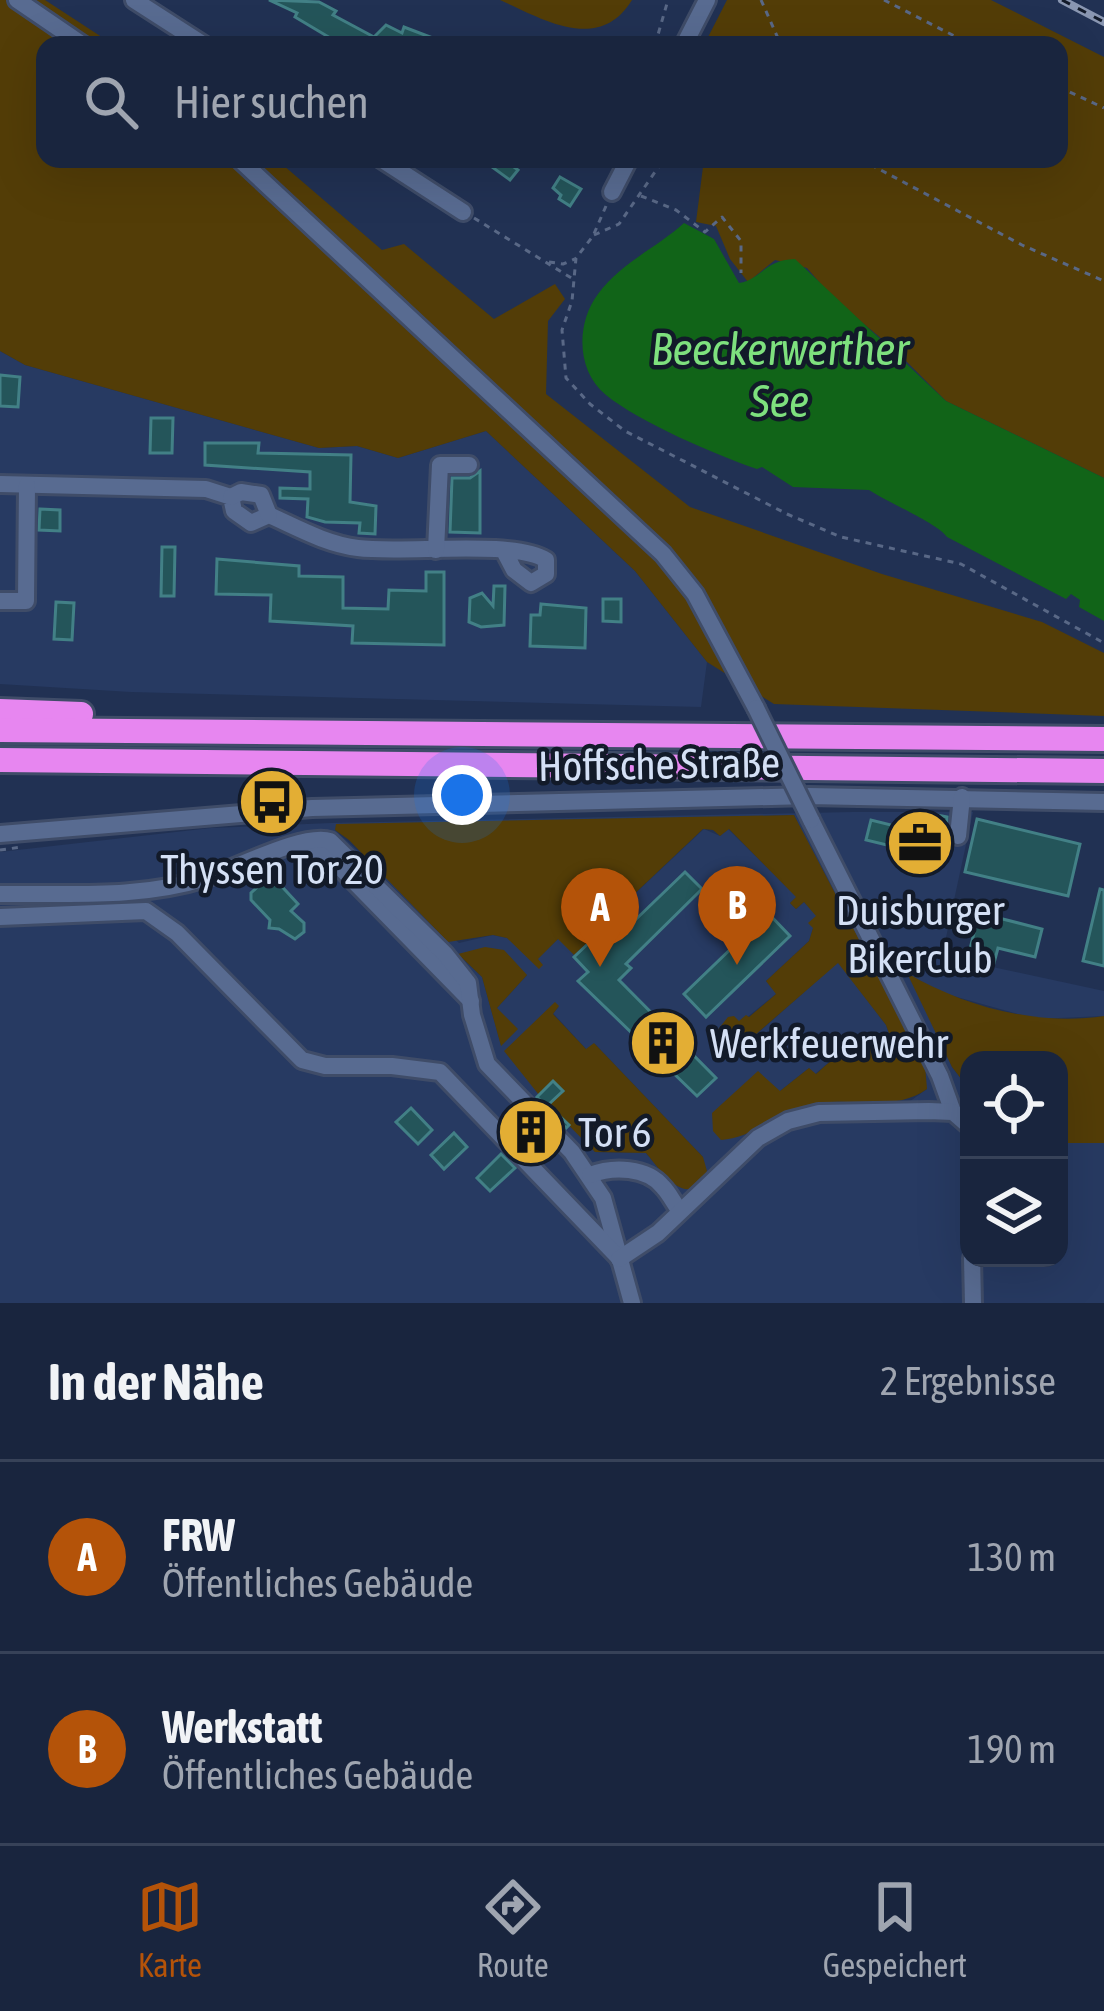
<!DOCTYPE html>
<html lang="de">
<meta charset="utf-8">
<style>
:root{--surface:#19253e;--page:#263149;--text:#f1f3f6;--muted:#9fa5b0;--line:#374258;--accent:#b45309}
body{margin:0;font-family:"Asap Condensed",sans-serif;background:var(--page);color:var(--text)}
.controls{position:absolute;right:36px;bottom:36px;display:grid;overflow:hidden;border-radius:24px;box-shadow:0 12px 48px #0002}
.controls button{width:108px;height:108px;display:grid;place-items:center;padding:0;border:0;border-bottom:3px solid var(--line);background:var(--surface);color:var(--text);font:60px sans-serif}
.you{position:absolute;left:462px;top:795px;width:42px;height:42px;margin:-30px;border:9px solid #fff;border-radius:50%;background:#1a73e8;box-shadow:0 0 0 18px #1a73e833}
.badge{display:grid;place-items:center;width:78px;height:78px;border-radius:50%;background:var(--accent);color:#fff;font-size:39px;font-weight:700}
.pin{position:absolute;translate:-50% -99px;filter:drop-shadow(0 3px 6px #0008)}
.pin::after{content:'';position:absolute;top:63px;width:42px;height:36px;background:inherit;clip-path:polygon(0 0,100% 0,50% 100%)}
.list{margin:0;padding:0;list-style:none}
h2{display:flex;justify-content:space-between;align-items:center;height:156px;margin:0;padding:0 48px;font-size:51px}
h2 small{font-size:39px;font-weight:400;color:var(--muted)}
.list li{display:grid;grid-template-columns:78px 1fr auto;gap:36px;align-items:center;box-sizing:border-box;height:192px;padding:0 48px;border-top:3px solid var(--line)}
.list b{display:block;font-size:45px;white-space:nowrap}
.list p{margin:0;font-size:39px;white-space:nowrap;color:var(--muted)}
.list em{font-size:39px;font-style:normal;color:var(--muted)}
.icon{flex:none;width:66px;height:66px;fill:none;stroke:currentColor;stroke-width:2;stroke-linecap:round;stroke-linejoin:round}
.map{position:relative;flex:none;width:1104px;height:1303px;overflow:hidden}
.search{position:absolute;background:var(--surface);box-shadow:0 12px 48px #0002;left:36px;right:36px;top:36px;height:132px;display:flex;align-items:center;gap:30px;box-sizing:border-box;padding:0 42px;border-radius:24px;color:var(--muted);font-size:45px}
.sheet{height:540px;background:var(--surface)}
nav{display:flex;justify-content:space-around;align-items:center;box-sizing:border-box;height:168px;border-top:3px solid var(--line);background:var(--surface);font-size:33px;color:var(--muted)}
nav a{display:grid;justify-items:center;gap:6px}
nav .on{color:var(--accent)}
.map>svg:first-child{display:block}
</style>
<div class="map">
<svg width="1104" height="1303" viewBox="0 0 1104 1303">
<rect width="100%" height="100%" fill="#213153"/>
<g fill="#273a62" fill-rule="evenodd">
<polygon points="0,351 25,365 319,448 357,446 398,458 486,431 635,571 707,662 701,707 131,692 0,684"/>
<path d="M852 812H973L942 956 1104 991V1016L1036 1019 939 992 910 975 952 1067 969 1089V1258H1059V1143H1104V1303H0V852L211 828 331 823ZM794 815 927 1089 909 1102 811 1104 771 1118 742 1139 780 1091 809 1068 815 1074 845 1049 889 1056 895 1051 886 1025 838 962 748 1042 734 1028 777 993 766 981 809 941 817 916 804 902 796 909 790 903 797 897 728 829 720 836 704 829 611 916 601 908 589 905 583 912V922L606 944 592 938 558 939 537 959 507 938 493 935 459 943 335 830ZM459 955 527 975 497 1008 501 1045 482 977ZM559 1007 553 1013 587 1050 595 1044 703 1157 673 1185 646 1153 595 1152 505 1051Z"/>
</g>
<g fill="#533d07">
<polygon points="0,0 45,0 114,45 45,45 45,159 276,159 382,250 404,244 494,319 555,284 565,299 548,321 546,394 690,507 882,574 1042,622 1104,653 1104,716 774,704 707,662 635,571 486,431 398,458 357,446 319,448 25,365 0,351"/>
<path d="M500 0H632C599 54 543 19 500 0Z"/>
<polygon points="727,0 991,0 1104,57 1104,478 946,401 894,349 834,299 807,268 775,260 748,282 730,259 716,226 696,222 704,159 1059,159 1059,45 704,45"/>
<path d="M794 815 925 1065 927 1089C892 1114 847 1095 808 1105 776 1113 753 1138 721 1140L713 1131 712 1113 758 1071 780 1091 809 1068 816 1074C839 1054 862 1028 889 1055L895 1050 886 1025 838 963 747 1042 734 1029 722 1039 716 1032 728 1017 734 1016 739 1021 746 1015 749 1017 776 994 766 981 809 941 813 928 808 923 816 916 804 902 796 909 790 903 796 897 729 829 720 836 713 830 703 829 611 916 601 908 589 906 583 912V922L606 945 602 949 591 939 574 955 558 939 538 959 543 965 539 969 507 938 493 935 448 942 349 840 335 830 336 824Z"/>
<polygon points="485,947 504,950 527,975 497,1008 518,1029 501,1046 482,977 458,954"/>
<path d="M907 973C965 1007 1037 1026 1104 1016V1143H1059V1060H969V1089L952 1067Z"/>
<path d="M555 1002 559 1006 553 1014 586 1049 594 1043 703 1157 707 1171C689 1213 662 1172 646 1153L595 1152 539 1095 504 1051Z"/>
</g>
<path fill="#116418" d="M684 223 714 239 739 283C762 279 764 260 795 259L946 401 1104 478V621L1079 607 1080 600 1071 594 1066 599 947 537C937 523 887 502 869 490L793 487 762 467 757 469C716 455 639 422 606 395 576 371 576 323 598 294 622 262 655 249 684 223Z"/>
<g fill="#24555a" stroke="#428086" stroke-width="3">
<polygon points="269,0 319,2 336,11 333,15 374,37 386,25 402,33 404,27 451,45 342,45 295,17 297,13"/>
<polygon points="481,159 503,159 518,170 510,180"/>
<polygon points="560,177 581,189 570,206 559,199 561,195 553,188"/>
<polygon points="0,375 20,377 18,407 0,406"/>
<polygon points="151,418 173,418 172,453 150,453"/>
<polygon points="205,443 259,443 258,453 351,455 350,502 376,506 375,534 359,533 360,523 325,522 307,517 308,499 280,498 280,488 310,489 310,472 205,465"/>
<polygon points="480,471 480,533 450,532 452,478 470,478"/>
<polygon points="40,509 60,510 60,531 39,530"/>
<polygon points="162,547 175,547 174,596 161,596"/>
<polygon points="217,559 299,566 299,576 343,577 343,608 388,609 389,590 426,591 426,572 444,572 444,645 352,643 353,626 270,621 271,595 216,594"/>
<polygon points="494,586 505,586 504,625 481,627 469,622 470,598 482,593 493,606"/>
<polygon points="603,599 621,599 621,622 603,621"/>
<polygon points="56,602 74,603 72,640 54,639"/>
<polygon points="541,604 586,608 585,648 530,646 531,615 540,615"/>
<polygon points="927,813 947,817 945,859 866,840 871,820 923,833"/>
<polygon points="977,819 1080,844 1068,896 965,872"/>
<polygon points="685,872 702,889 626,964 631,968 619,980 716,1078 697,1096 578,981 588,972 574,957 592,940 603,951"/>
<polygon points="267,878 274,878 298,904 291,911 304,923 304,932 295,939 279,929 269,928 270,920 251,900 251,893"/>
<polygon points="1100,889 1104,890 1104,966 1083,961"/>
<polygon points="768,913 790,936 706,1017 684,994"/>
<polygon points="979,913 1042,929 1035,957 998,948 994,963 968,957"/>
<polygon points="553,1081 563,1091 548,1105 569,1125 566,1128 537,1097"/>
<polygon points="411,1108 432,1130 418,1144 396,1122"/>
<polygon points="518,1115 548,1145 538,1155 508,1125"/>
<polygon points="454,1133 467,1147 444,1169 431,1155"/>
<polygon points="501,1154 515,1168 490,1191 477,1178"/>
</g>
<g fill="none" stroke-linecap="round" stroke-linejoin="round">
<defs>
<g id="minor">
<polyline points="17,0 83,45"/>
<polyline points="134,0 204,45"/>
<polyline points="684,45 707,0"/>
<polyline points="239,159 663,554 695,594 756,708"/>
<polyline points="381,159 463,212"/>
<polyline points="612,192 629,159"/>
<path d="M0 484 206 489 231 497 234 511 251 523 269 515C298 528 326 544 358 548 403 554 513 539 546 560V574L531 583 514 570 504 551"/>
<polyline points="231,497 241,492 261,495 269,515"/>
<polyline points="436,550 440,465 469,465"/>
<polyline points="0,601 26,601 27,485"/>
<polyline points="811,820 940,1076 953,1112"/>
<polyline points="0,834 312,808 809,796 1104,802"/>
<polyline points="958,836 962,797"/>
<polyline points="296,845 328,855 471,1001"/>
<path d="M0 894C69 893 140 899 206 878 235 869 305 832 330 841L445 954 468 983 472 1015 487 1064 572 1152 603 1198 632 1303"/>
<polyline points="0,917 146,911 177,933 302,1060 325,1066 392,1066 440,1072 619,1258"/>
<path d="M590 1175C613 1166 647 1167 663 1187 670 1194 674 1204 680 1211"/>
<polyline points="972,1258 973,1303"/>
<polyline points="619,1259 658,1233 758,1138 788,1121 819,1113 929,1111 953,1112 969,1126"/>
</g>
<g id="highway">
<polyline points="0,711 81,714"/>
<polyline points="0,730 1104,739"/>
<polyline points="0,760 1104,771"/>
</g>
</defs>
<use href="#minor" stroke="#3f4c68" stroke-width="22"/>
<use href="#highway" stroke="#3f4c68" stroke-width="30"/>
<g stroke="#596886" stroke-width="3" stroke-dasharray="6 6" stroke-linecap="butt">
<polyline points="761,0 781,45"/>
<polyline points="884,0 972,45"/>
<polyline points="655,45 668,0"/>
<polyline points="1059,87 1104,108"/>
<polyline points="759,159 768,163 780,159"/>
<polyline points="860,159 1022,245 1104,281"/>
<polyline points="641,196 676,210 705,232 722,217 741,241 741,273"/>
<polyline points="606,206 593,236 576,258 572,301 562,330 566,378 590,404 625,431 787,514 841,537 961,564 1104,643"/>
<polyline points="474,218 573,279"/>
<polyline points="594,235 619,224 664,159"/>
<polyline points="549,262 563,264 575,259"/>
<polyline points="0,850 22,847"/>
</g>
<use href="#minor" stroke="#586b91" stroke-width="16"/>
<use href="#highway" stroke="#e786f0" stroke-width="24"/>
<defs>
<polyline id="rail" points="1062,0 1104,22"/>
</defs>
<use href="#rail" stroke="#8996b1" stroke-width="8"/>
<use href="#rail" stroke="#121a29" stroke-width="3" stroke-dasharray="9" stroke-linecap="butt"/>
<defs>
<polyline id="minor-bridge" points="756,708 811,820"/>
</defs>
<use href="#minor-bridge" stroke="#3f4c68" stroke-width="22" stroke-linecap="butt"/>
<use href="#minor-bridge" stroke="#586b91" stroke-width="16"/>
</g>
<defs>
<symbol id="bus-disc" viewBox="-11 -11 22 22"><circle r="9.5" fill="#e3ae34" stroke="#121a29"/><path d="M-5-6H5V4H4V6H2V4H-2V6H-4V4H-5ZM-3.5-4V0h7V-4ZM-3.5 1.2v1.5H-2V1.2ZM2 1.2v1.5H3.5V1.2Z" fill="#111"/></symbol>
<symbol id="office-disc" viewBox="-11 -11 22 22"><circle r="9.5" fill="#e3ae34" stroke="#121a29"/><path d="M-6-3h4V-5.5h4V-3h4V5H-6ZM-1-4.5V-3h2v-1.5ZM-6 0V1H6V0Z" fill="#111"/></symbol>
<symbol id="building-disc" viewBox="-11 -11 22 22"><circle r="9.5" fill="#e3ae34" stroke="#121a29"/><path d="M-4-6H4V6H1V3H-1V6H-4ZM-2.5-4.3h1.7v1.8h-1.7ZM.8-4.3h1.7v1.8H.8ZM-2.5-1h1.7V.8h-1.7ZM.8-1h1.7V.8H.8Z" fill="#111"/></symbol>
</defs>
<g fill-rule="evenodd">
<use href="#bus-disc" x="234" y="764" width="76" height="76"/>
<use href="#office-disc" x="882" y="805" width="76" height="76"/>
<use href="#building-disc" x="625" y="1005" width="76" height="76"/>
<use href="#building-disc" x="493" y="1094" width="76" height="76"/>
</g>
<g text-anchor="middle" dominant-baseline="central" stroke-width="9" stroke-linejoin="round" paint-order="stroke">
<g font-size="42" fill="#d4e0f5" stroke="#121a29">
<text transform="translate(659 764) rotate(-1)">Hoffsche Straße</text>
</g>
<g font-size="42" fill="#d4e0f5" stroke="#121a29">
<text x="272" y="869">Thyssen Tor 20</text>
<text x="920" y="910">Duisburger<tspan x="920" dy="48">Bikerclub</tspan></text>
<text x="710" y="1043" text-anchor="start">Werkfeuerwehr</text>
<text x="578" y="1132" text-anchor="start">Tor 6</text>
</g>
<g font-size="45" font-style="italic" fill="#7ee17e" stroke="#121a29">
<text x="780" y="349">Beeckerwerther<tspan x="780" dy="52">See</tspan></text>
</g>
</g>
</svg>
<div class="controls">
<button><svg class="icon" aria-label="locate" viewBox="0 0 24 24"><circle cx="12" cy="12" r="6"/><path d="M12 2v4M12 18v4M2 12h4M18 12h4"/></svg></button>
<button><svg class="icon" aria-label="layers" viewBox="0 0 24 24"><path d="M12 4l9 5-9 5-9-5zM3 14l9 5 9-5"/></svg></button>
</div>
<div class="you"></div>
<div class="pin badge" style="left:600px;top:967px">A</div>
<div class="pin badge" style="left:737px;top:965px">B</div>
<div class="search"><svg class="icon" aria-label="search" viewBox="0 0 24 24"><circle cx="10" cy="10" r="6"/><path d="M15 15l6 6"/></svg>Hier suchen</div>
</div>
<section class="sheet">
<h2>In der Nähe<small>2 Ergebnisse</small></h2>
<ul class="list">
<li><span class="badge">A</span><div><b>FRW</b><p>Öffentliches Gebäude</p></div><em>130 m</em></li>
<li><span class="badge">B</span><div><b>Werkstatt</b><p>Öffentliches Gebäude</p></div><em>190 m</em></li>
</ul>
</section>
<nav>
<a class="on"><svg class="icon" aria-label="map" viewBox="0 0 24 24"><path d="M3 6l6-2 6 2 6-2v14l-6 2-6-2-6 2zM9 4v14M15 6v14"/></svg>Karte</a>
<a><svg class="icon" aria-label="directions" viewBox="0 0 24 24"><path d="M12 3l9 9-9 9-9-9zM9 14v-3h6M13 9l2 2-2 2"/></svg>Route</a>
<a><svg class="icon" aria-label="saved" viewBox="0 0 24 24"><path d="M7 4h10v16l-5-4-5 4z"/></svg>Gespeichert</a>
</nav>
